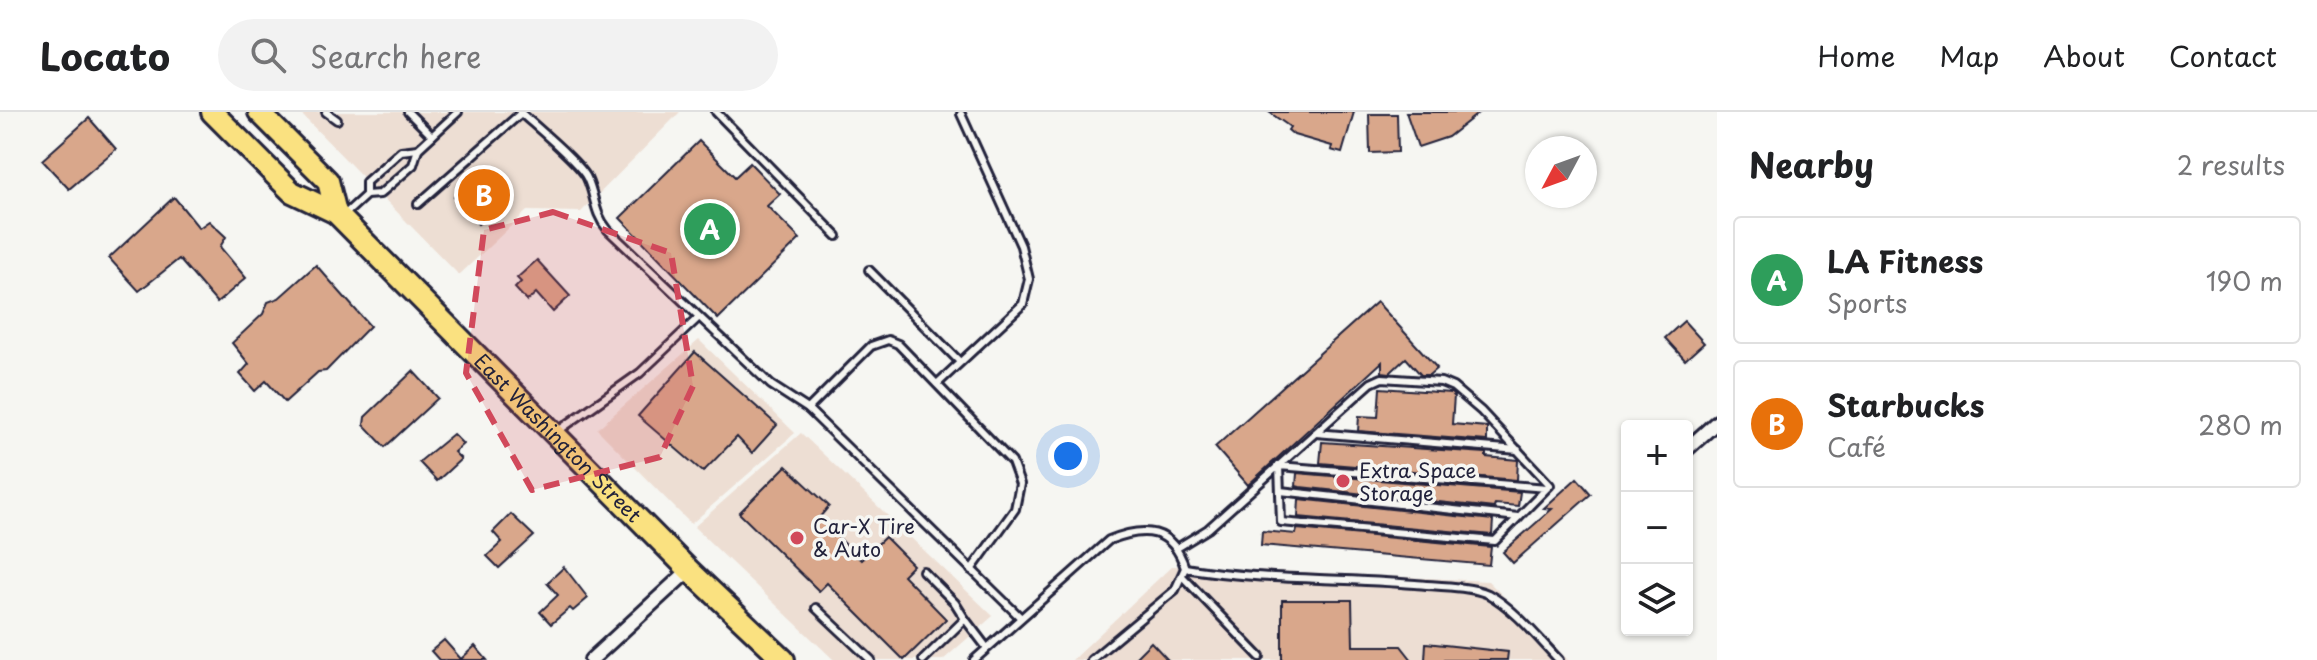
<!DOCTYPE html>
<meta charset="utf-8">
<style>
:root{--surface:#fff;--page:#f2f2f2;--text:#202124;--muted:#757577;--line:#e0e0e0;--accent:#d93025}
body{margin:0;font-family:"Playpen Sans",sans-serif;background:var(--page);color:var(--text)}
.controls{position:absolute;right:24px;bottom:24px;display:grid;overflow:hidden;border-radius:8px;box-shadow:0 2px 6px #0004}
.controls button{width:72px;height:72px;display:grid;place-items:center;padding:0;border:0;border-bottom:2px solid var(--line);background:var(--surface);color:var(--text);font:40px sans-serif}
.compass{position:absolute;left:1525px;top:24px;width:72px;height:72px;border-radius:50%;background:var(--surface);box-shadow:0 2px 6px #0004;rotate:229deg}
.you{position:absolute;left:1068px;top:344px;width:28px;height:28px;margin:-20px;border:6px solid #fff;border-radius:50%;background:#1a73e8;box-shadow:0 0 0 12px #1a73e833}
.badge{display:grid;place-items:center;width:52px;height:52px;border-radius:50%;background:var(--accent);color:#fff;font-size:26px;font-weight:700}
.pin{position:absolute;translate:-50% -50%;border:4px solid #fff;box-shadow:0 2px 8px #0006}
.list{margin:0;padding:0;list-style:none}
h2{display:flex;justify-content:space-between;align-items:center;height:104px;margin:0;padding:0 32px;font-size:34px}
h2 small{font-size:26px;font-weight:400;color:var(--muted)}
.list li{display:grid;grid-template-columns:52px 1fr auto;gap:24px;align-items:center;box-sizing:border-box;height:128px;margin:0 16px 16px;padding:0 16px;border:2px solid var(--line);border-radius:8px}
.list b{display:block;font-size:30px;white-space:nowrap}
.list p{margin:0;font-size:26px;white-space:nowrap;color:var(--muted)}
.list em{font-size:26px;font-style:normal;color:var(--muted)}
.icon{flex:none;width:44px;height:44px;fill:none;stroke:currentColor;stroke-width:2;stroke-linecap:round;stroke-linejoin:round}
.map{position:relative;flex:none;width:1717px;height:548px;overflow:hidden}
header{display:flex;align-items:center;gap:48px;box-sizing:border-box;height:112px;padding:0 40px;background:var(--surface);border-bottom:2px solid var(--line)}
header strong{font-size:38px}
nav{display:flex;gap:44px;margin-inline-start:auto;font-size:28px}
.search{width:560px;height:72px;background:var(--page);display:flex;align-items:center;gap:20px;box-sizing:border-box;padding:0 28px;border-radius:44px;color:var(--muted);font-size:30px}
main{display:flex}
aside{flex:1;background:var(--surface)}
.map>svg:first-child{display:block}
</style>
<header>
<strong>Locato</strong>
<div class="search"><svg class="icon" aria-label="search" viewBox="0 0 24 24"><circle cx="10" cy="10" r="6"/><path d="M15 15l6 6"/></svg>Search here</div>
<nav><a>Home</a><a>Map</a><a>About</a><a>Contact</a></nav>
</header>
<main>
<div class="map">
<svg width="1717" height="548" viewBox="0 0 1717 548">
<rect width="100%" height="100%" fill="#f6f6f2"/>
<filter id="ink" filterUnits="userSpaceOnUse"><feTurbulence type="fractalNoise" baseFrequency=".0125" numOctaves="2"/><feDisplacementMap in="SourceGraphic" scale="16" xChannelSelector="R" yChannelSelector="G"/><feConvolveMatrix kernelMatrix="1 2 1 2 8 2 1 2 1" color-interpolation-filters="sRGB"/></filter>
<g filter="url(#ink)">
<g fill="#edded3">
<polygon points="299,0 680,0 581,100 527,99 459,163"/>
<polygon points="699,228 795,321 691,412 597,317"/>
<polygon points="801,321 993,504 943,548 834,548 694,415"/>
<polygon points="1172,454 1488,469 1568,548 1072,548"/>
</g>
<g fill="#d9a78b" stroke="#22223b" stroke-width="2">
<polygon points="1269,0 1354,0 1342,41 1331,38 1332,34 1294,23 1288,18 1290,15"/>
<polygon points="1406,0 1480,0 1448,25 1418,35"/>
<polygon points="1369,2 1397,2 1398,40 1370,41"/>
<polygon points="89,6 116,37 69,77 42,48"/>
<polygon points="699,29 735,65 750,51 780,82 767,94 800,127 718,207 620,106"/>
<polygon points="491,54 514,80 478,112 454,85"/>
<polygon points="174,85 199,116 209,109 226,125 220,135 246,166 217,191 179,147 139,179 109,146"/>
<polygon points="537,148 570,184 553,200 536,181 527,189 515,176 521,170 517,166"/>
<polygon points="316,153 370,214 326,259 318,260 285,290 266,269 255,279 240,262 249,252 232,231 263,202 268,190 279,186"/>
<polygon points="1377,190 1437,256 1429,263 1421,263 1406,246 1390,261 1382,260 1382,250 1248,373 1215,335"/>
<polygon points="1684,209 1704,231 1685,248 1665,226"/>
<polygon points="695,240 777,313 752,341 737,325 703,360 638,304"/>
<polygon points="413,259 438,286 385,335 364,313 365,305"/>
<polygon points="1380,276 1451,281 1454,284 1452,312 1487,315 1487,329 1358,319 1359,304 1378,305"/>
<polygon points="453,322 463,332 454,340 461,347 437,369 419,350"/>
<polygon points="1322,330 1486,341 1486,345 1518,348 1517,368 1320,351"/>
<polygon points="786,354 829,394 819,406 861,448 885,425 913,453 903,463 946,507 904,548 827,471 819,479 739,401"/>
<polygon points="1297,361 1520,380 1518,394 1495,392 1494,396 1300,375 1296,374"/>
<polygon points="1577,366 1591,382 1513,451 1503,440 1552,397 1544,396"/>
<polygon points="1299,387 1493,408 1492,423 1298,405"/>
<polygon points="511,402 534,424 499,456 487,444 502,430 493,420"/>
<polygon points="1297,417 1491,435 1489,453 1261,433 1262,419 1296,422"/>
<polygon points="564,455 588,486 573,499 570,496 551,512 540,500 558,483 547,471"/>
<polygon points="1282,488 1352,488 1353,534 1401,534 1412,548 1282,548"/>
<polygon points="444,528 461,547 475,534 487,548 439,548 431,539"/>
<polygon points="1151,530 1168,548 1133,548"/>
<polygon points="1426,531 1508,540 1507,548 1425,548"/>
</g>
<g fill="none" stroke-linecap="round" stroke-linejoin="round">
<defs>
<g id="lane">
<polyline points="326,0 337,8"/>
<polyline points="408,0 432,24"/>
<path d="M520 0C534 13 581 52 587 66 596 85 593 100 608 118L771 273 808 297 1020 505"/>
<polyline points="716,0 837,124"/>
<polyline points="366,83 366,70 401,39 418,37"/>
<polyline points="418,92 521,1"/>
<polyline points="343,104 366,83 380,82 413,53 418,37 458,0"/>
<polyline points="869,158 960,250"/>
<polyline points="937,272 1023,192 1029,167 1021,134 961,2"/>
<polyline points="808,297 871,234 888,228 898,232 1012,350 1020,372 1015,397 971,458"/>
<polyline points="558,319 640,261 698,206"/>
<polyline points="1316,321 1518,338"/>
<polyline points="1280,379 1518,405"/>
<polyline points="1177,436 1208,417 1371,271 1382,266 1441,270 1453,275 1481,299 1550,373 1495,429 1281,410 1279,354 1547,376"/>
<path d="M1185 456C1260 469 1339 465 1415 472 1435 474 1470 474 1488 482 1514 496 1539 527 1559 548"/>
<polyline points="923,459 955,491 965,507"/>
<polyline points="1182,464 1260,545"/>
<polyline points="816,496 871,548"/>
<polyline points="923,548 965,507 987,536"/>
<path d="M974 548 1109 428C1144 414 1172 415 1185 456L1175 478 1091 548"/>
</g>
<g id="street">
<polyline points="1687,337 1717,310"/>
<polyline points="591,548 689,458"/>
</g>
<g id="primary">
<path id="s1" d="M212 0 292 80 336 101 689 458 784 548"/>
<polyline points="259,0 328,69 336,101"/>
</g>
</defs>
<use href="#lane" stroke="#22223b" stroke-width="12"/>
<use href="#street" stroke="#22223b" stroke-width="18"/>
<use href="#primary" stroke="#22223b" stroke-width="26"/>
<use href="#lane" stroke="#f6f6f2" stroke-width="6"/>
<use href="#street" stroke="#f6f6f2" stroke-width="12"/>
<use href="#primary" stroke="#fae180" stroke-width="20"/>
</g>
</g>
<path fill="#d1495b" fill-opacity="0.2" stroke="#d1495b" stroke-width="6" stroke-dasharray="16 10" stroke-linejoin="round" d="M553 100 671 141 693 274 660 345 532 378 466 261 484 118Z"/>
<g fill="#d1495b" stroke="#f6f6f2" stroke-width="3">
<circle cx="1343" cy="369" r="8"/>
<circle cx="797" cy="426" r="8"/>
</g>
<g text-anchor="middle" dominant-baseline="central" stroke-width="7" stroke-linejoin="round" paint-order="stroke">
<g font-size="20" fill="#22223b" stroke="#f6f6f2">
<text stroke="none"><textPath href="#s1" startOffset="478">East Washington Street</textPath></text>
</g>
<g font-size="20" fill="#22223b" stroke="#f6f6f2" text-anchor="start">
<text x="1359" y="358">Extra Space<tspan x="1359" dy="23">Storage</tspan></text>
<text x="813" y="414">Car-X Tire<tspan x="813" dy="23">&amp; Auto</tspan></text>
</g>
</g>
</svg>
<div class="controls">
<button>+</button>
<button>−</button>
<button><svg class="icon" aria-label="layers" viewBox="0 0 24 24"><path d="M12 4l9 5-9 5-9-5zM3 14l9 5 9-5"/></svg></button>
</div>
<svg class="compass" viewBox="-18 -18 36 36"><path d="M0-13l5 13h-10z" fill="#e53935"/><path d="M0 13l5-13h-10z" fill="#757577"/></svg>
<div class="you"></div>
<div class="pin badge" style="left:710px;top:117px;background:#2e9e5b">A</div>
<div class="pin badge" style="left:484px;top:83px;background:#e8710a">B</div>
</div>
<aside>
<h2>Nearby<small>2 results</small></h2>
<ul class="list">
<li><span class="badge" style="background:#2e9e5b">A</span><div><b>LA Fitness</b><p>Sports</p></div><em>190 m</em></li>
<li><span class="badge" style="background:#e8710a">B</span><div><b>Starbucks</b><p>Café</p></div><em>280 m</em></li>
</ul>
</aside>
</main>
